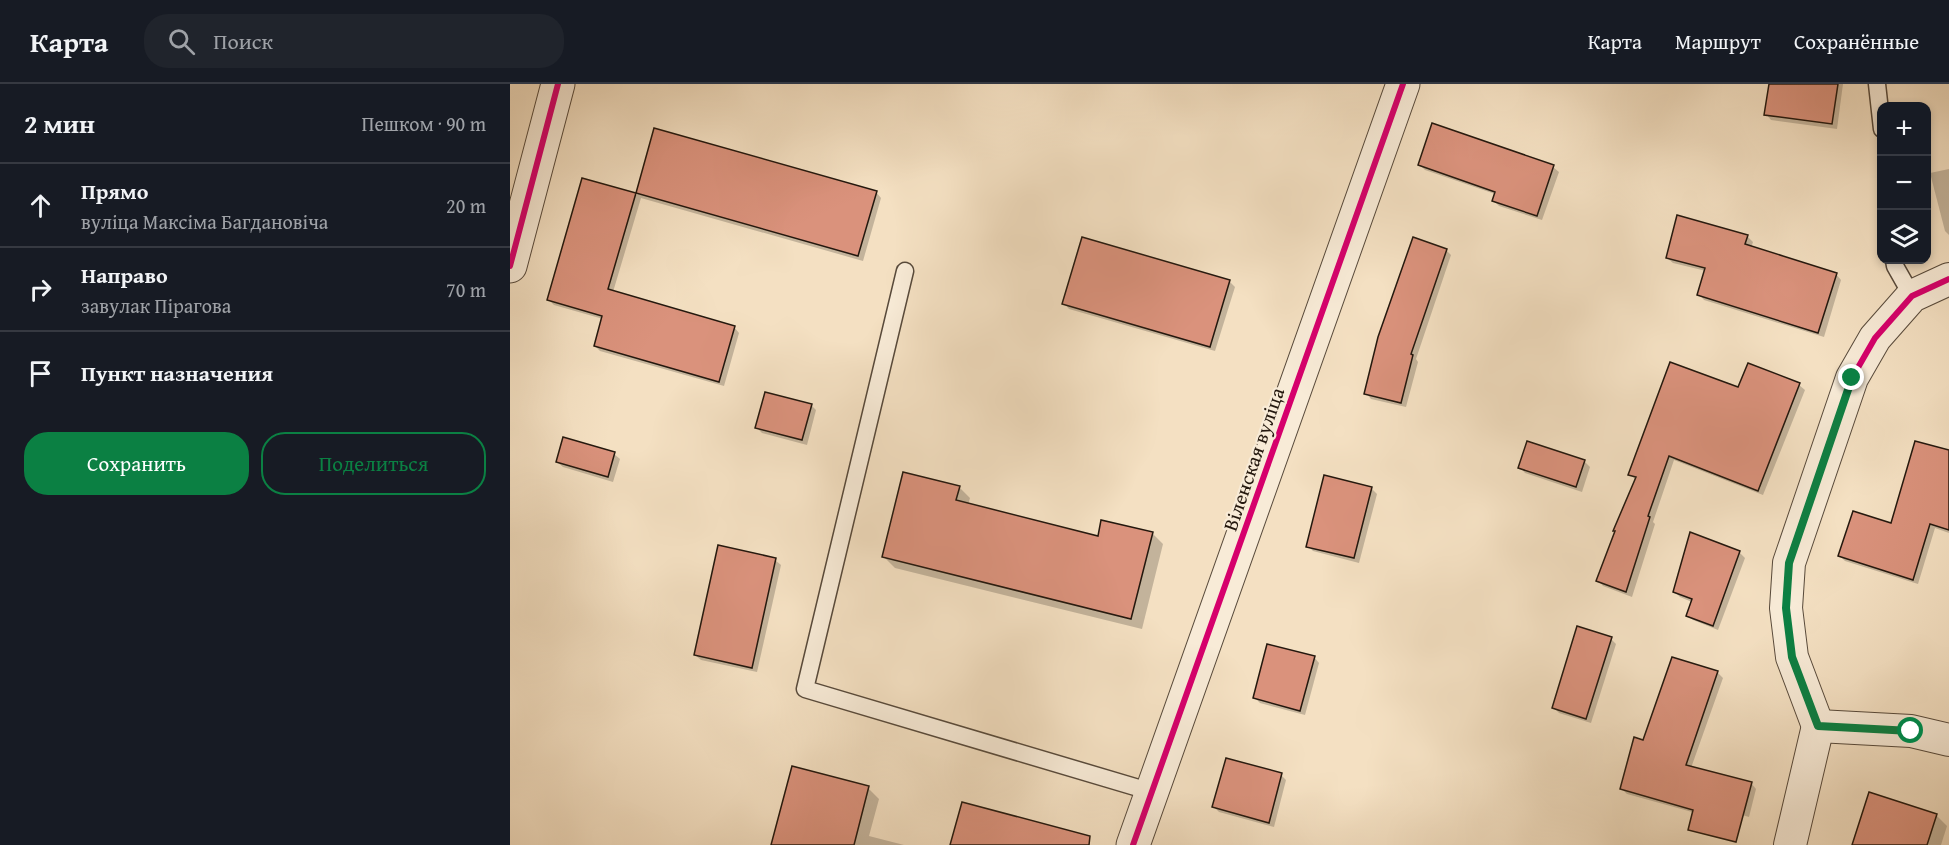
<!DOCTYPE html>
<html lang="ru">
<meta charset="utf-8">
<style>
:root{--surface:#171b24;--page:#20242c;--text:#f1f3f6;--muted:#9ea1a6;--line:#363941;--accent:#0b8043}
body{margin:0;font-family:"Gentium Book Plus",serif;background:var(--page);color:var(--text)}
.controls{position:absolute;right:18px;top:18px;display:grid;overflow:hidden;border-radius:12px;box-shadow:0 3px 9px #0003}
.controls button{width:54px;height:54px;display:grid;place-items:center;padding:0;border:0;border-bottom:2px solid var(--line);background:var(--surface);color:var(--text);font:30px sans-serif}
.stop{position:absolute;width:18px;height:18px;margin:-14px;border:4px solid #0b8043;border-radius:50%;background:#fff}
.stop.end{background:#0b8043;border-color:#fff;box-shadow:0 2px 6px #0008}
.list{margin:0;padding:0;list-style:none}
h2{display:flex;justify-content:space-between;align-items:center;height:78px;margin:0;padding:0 24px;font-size:26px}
h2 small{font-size:20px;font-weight:400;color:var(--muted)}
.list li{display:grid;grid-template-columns:39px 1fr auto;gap:18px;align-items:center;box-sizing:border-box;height:84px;padding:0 24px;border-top:2px solid var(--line)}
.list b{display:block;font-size:22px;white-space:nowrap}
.list p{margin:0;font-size:20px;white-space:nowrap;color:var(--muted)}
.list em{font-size:20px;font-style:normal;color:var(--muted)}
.actions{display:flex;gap:12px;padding:18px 24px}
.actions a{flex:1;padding:14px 0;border:2px solid var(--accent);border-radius:24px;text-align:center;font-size:21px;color:var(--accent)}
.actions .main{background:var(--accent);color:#fff}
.icon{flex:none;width:33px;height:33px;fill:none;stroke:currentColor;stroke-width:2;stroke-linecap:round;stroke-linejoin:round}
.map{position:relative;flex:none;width:1439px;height:761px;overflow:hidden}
header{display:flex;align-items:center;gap:36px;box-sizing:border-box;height:84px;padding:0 30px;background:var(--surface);border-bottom:2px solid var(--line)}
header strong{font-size:28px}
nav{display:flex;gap:33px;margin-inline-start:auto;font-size:21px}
.search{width:420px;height:54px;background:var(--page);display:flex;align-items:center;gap:15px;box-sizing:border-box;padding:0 21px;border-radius:24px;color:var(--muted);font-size:22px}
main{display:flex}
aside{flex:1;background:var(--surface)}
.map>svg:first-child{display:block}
</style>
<header>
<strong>Карта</strong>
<div class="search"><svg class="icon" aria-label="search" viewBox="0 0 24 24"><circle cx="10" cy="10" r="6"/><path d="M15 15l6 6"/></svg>Поиск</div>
<nav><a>Карта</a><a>Маршрут</a><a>Сохранённые</a></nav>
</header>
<main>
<aside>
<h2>2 мин<small>Пешком · 90 m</small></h2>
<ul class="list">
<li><svg class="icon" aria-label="ahead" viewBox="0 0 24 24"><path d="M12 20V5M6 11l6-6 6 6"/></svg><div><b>Прямо</b><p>вуліца Максіма Багдановіча</p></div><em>20 m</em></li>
<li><svg class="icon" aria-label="right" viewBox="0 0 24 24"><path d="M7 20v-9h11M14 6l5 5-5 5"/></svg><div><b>Направо</b><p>завулак Пірагова</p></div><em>70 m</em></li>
<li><svg class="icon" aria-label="arrive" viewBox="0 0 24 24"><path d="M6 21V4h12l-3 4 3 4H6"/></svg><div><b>Пункт назначения</b></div></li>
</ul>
<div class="actions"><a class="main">Сохранить</a><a>Поделиться</a></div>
</aside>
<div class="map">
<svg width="1439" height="761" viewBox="0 0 1439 761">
<rect width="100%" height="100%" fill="#f4e0c2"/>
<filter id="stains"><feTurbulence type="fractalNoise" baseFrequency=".00333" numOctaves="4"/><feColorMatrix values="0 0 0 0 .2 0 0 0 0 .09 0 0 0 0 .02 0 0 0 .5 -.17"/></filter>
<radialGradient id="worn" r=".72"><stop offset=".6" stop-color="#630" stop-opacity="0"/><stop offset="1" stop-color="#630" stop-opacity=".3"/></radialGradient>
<g fill="#0003">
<polygon points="1260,0 1333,0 1327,45 1261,36 1256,30"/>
<polygon points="145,46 366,108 371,114 353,177 131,114 103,208 224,243 229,249 214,302 90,267 85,262 93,235 44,221 39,216 73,96 127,111"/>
<polygon points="909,80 1043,83 1049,88 1032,136 989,122 983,116 985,110 915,86"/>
<polygon points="1439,85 1439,151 1435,147 1420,89"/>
<polygon points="1237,152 1243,158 1241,164 1326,190 1331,196 1314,253 1194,216 1189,210 1196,187 1163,179 1157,174"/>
<polygon points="936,166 941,171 906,275 908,278 896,323 861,315 856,309"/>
<polygon points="719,197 725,203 705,267 559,225 554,219"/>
<polygon points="1239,281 1289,301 1295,306 1253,411 1164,376 1143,438 1145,440 1122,513 1093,502 1088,496 1126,396 1120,390 1229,305"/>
<polygon points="301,321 306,326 297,361 252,349 247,344"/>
<polygon points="1018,359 1075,378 1080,383 1072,408 1015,389 1010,383"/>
<polygon points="1439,368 1439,449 1425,444 1408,500 1335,477 1330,472 1383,441"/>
<polygon points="104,370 110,375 103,398 53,383 47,378"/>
<polygon points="449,403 460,414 458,421 589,454 642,449 653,460 632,545 385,484 374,473"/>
<polygon points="861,404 867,410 849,479 803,467 798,462"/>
<polygon points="1229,468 1235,474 1208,546 1183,536 1178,531 1182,518 1170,513 1165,508"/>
<polygon points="265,476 271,481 247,588 191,576 185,571"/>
<polygon points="1101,555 1106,560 1081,639 1049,629 1043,623"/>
<polygon points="804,573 809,579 795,631 750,619 744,613"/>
<polygon points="1163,574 1208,589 1213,594 1181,684 1241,699 1246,705 1239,733 1215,726 1211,736 1117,710 1112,705 1134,658"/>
<polygon points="283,684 358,704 369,715 359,752 394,761 263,761"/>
<polygon points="771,691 776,696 764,743 709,728 704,723"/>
<polygon points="1360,710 1426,731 1437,742 1431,761 1343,761"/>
</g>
<g fill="#da927c" stroke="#24180e" stroke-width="1.5">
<polygon points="1259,0 1328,0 1322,40 1254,31"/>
<polygon points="922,39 1044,81 1027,132 982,117 985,108 908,81"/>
<polygon points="144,44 367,107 348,172 126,109"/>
<polygon points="72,94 126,109 98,205 225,242 209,298 84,262 92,232 37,216"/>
<polygon points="1167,131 1238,151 1235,160 1327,189 1308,249 1187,211 1195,184 1156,174"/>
<polygon points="572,153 720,196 700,263 552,220"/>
<polygon points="903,153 937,165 901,270 903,271 891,319 854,310 868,253"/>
<polygon points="1160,278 1228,303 1238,279 1290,299 1248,407 1159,372 1138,432 1140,433 1116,508 1086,497 1105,447 1103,447 1126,393 1118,391"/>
<polygon points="255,308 302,320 292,356 245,344"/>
<polygon points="53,353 105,368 98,393 46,378"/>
<polygon points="1017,357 1075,376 1066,403 1008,384"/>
<polygon points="1405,357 1439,366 1439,446 1420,440 1403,496 1328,472 1343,427 1381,439"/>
<polygon points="393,388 450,402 446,416 588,452 591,436 643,448 621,535 372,473"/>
<polygon points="814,391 862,403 844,474 796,463"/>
<polygon points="1180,448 1230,467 1203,542 1176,532 1182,515 1163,508"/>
<polygon points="208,461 266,474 242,584 184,571"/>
<polygon points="1067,542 1102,553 1076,635 1042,624"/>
<polygon points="757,560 805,572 790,627 743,614"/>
<polygon points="1162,573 1208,587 1176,681 1242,698 1226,758 1178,746 1183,726 1110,705 1124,653 1133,656"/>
<polygon points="716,674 772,689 759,739 702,723"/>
<polygon points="282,682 359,702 344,761 261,761"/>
<polygon points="1359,708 1427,730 1417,761 1342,761"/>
<polygon points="452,718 580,752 579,761 440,761"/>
</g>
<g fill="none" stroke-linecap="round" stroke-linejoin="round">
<defs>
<g id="service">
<polyline points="1367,0 1372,45"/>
<polyline points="1384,176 1385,182 1402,212"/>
<polyline points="395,187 295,605 642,708"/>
</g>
<g id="minor">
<polyline points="1308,642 1282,573 1276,524 1279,479 1342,294 1365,254 1402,212 1439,195"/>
<polyline points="1308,642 1401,647 1439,656"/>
<polyline points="1280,761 1308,642"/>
</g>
<g id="tertiary">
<polyline points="0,182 48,0"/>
<polyline points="623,761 893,0"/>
</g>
</defs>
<use href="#service" stroke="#584a3b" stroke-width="19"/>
<use href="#minor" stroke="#584a3b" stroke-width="34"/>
<use href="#tertiary" stroke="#584a3b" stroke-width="35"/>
<use href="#service" stroke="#f8ebd7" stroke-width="16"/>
<use href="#minor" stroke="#f8ebd7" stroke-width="32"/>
<use href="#tertiary" stroke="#f8ebd7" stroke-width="33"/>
<defs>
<g id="cycleway">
<polyline points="0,182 48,0"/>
<polyline points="1308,642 1282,573 1276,524 1279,479 1342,294 1365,254 1402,212 1439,195"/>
<polyline points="623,761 893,0"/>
</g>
</defs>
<use href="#cycleway" stroke="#f8ebd7" stroke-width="10"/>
<use href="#cycleway" stroke="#d6006c" stroke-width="6"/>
</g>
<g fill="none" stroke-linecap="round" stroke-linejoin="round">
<polyline stroke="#0b8043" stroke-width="8" points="1342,294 1279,479 1276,524 1282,573 1308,642 1401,647"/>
</g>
<g text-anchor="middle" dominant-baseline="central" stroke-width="4.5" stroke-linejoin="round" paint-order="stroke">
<g font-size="20" fill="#24180e" stroke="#f8ebd7">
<text transform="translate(743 375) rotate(-71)">Віленская вуліца</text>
</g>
</g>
<rect width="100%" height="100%" filter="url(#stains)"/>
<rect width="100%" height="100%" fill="url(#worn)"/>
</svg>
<div class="controls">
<button>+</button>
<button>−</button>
<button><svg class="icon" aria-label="layers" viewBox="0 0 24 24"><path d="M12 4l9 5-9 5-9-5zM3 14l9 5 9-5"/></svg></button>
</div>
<div class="stop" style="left:1401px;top:647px"></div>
<div class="stop end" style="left:1342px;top:294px"></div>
</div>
</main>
